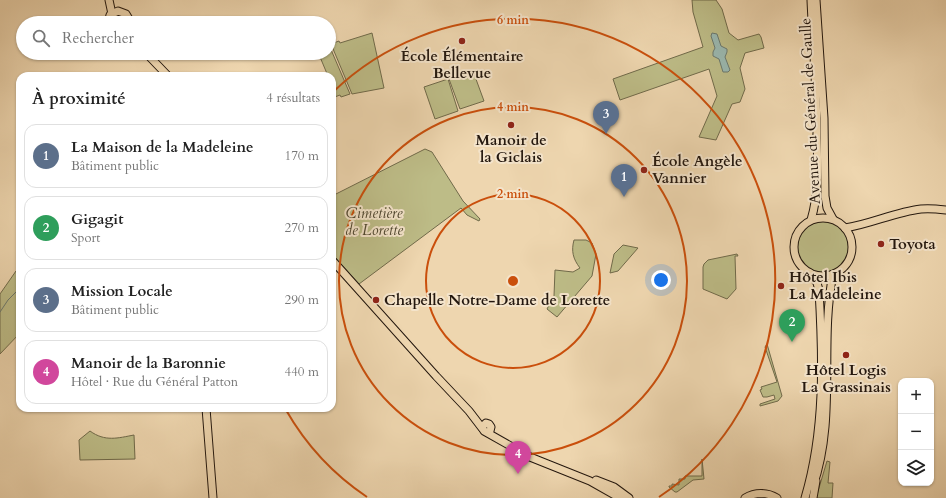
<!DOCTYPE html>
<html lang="fr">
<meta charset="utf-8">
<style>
:root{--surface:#fff;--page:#f2f2f2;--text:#222;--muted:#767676;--line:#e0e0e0;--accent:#8f2418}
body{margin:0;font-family:Cardo,serif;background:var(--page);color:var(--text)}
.controls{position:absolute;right:12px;bottom:12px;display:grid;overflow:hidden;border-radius:8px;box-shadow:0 1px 3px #0004}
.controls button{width:36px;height:36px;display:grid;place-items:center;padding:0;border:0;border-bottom:1px solid var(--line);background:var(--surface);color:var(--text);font:20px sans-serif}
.you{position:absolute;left:661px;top:280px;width:14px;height:14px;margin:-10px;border:3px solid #fff;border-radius:50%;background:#1a73e8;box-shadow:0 0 0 6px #1a73e833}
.badge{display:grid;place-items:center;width:26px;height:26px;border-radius:50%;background:var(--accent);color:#fff;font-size:13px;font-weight:700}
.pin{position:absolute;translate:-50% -33px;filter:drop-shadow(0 1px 2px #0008)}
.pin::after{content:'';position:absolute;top:21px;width:14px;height:12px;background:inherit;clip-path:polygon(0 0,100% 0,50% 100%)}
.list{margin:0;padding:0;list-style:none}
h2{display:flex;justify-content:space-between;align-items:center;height:52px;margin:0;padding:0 16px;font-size:17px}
h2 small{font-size:13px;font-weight:400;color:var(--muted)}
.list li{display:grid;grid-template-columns:26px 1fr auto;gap:12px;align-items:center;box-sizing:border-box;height:64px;margin:0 8px 8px;padding:0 8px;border:1px solid var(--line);border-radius:12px}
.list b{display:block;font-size:15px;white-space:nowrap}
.list p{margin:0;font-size:13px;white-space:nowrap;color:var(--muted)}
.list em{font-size:13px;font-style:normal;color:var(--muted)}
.icon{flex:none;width:22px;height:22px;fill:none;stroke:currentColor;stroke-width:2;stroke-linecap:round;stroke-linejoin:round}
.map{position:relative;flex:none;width:946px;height:498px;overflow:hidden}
.search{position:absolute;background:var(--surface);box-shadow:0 1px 3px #0004;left:16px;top:16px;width:320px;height:44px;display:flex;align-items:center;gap:10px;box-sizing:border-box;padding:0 14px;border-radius:22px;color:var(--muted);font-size:15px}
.panel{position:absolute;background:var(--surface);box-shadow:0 1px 3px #0004;left:16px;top:72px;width:320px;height:340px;border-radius:12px}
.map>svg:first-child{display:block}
</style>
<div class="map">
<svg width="946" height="498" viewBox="0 0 946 498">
<rect width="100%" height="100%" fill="#eed6af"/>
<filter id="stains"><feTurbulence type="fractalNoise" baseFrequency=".005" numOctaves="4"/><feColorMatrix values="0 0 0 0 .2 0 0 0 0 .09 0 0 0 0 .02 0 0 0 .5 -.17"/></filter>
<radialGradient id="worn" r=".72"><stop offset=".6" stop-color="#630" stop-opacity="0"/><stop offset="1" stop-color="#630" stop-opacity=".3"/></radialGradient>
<g fill="#bdbc87" stroke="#706a4a">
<polygon points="692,0 716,0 722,9 729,33 738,40 759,34 761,37 764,48 745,53 740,68 745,89 740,102 732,104 716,140 699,137 717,96 709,69 620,100 613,79 703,47 693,12"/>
<polygon points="372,33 384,88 352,94 331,44 339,41 340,43"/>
<polygon points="329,45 350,94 341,97 340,95 332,98 332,76 328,76 320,57 320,53 329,53"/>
<polygon points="473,71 484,101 460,109 449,79"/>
<polygon points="448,79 458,111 435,119 424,87"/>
<polygon points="425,149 432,152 463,201 480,219 479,221 467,215 461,208 359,284 332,254 332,196"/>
<circle cx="823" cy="247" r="27"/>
<path d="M574 240H586L592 243 596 254 592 276 557 317 547 309 554 296 555 270 573 272 580 268C573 259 571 251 574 240Z"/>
<polygon points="623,245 638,248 618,271 610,273 614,254"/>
<polygon points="737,254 738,256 735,256 736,289 727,299 703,289 703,267 704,264 708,260"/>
<polygon points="16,271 20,274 20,333 0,354 0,294"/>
<polygon points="767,344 782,396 778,401 760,406 760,404 775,399 774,395 767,397 763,397 760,390 762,389 761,387 777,382 765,347"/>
<path d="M90 431C105 442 118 438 134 435L135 459 80 460 79 440Z"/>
<polygon points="702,459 704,479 693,480 677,492 675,492 669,487 669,486 672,486 672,484 679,485 679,479 685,479 685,476 702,476"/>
<polygon points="827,461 830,462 828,483 833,483 832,498 816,498"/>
</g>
<polygon fill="#9ab8b0" stroke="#6a786f" points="712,33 717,34 721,46 727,49 727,52 725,57 730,70 728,72 723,72 719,59 713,56 713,52 715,48 711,36"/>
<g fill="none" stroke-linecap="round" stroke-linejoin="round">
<polyline stroke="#6a786f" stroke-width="1" points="0,312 8,300 20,288"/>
<defs>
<g id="primary">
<polyline points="109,0 112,14"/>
<path d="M811 0C813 46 817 92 817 138 818 166 819 193 811 220"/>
<polyline points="816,0 824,118 825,196 827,208 833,219"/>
<polyline points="108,23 110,15 118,11 126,14 129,19 129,23"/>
<polyline points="146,53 168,76"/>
<circle cx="823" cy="247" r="29"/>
<path d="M845 228C871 224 895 212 921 209 929 208 938 209 946 210"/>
<polyline points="332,260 436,376 469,411 482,428"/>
<polyline points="206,408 213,498"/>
<polyline points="487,432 490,431 491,427 489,424 486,423 482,427 484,431 530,457 590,481 620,498"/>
<polyline points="596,480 614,487 629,498"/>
<path d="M813 486C837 418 819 344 833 274"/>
<path d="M805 498C825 431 823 359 819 290L817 283 810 273"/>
</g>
<g id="trunk">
<path d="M745 498C755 492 767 492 777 498"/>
<polyline points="813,498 816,481"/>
</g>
</defs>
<use href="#primary" stroke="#23170e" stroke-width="9"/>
<use href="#trunk" stroke="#23170e" stroke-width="9"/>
<use href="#primary" stroke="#eed6af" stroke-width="7"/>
<use href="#trunk" stroke="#eed6af" stroke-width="7"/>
</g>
<g fill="none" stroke="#ca4f0c" stroke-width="2">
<circle cx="513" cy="281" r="87"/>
<circle cx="513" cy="281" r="174"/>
<path d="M367 497A261 261 0 0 1 286 410M333 92A261 261 0 1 1 659 497"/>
</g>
<g fill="#8f2418" stroke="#f4e4cb" stroke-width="1.5">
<circle cx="462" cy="41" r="4"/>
<circle cx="511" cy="125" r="4"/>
<circle cx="644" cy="170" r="4"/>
<circle cx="881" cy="244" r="4"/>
<circle cx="781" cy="286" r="4"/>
<circle cx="376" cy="300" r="4"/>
<circle cx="846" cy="355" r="4"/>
</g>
<g text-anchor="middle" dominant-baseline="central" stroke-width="4" stroke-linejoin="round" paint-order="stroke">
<g font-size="15" font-weight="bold" fill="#23170e" stroke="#f4e4cb" text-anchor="start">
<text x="462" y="56" text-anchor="middle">École Élémentaire<tspan x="462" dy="17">Bellevue</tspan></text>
<text x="511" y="140" text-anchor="middle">Manoir de<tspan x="511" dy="17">la Giclais</tspan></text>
<text x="652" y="161">École Angèle<tspan x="652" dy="17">Vannier</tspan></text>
<text x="889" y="244">Toyota</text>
<text x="789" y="277">Hôtel Ibis<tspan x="789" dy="17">La Madeleine</tspan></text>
<text x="384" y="300">Chapelle Notre-Dame de Lorette</text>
<text x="846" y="370" text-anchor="middle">Hôtel Logis<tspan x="846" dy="17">La Grassinais</tspan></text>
</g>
<g font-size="15" fill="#23170e" stroke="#f4e4cb">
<text transform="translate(810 111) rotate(-93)">Avenue du Général de Gaulle</text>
</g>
<g font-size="15" font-style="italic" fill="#514932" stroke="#f4e4cb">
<text x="374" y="213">Cimetière<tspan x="374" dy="17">de Lorette</tspan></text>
</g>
</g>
<circle cx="513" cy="281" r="6" fill="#ca4f0c" stroke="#f4e4cb" stroke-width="2"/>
<g font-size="12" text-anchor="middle" font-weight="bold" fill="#ca4f0c" stroke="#f4e4cb" stroke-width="4" stroke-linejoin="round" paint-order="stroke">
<text x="513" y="24">6 min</text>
<text x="513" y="111">4 min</text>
<text x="513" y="198">2 min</text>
</g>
<rect width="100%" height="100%" filter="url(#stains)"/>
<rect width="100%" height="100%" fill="url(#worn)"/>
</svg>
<div class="controls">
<button>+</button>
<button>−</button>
<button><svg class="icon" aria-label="layers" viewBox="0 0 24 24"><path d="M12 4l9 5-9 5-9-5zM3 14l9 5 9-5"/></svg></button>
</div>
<div class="you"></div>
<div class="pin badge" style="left:624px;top:197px;background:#5c6f8a">1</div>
<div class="pin badge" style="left:792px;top:342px;background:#2e9e5b">2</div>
<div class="pin badge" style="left:606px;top:134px;background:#5c6f8a">3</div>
<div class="pin badge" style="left:518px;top:474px;background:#d1479c">4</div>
<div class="search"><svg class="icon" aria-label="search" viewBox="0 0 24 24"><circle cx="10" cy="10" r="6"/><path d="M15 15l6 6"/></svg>Rechercher</div>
<section class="panel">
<h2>À proximité<small>4 résultats</small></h2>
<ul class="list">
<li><span class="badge" style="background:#5c6f8a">1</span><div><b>La Maison de la Madeleine</b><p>Bâtiment public</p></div><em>170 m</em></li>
<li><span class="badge" style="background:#2e9e5b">2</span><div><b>Gigagit</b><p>Sport</p></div><em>270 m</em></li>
<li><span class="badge" style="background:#5c6f8a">3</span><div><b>Mission Locale</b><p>Bâtiment public</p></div><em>290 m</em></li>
<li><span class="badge" style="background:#d1479c">4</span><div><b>Manoir de la Baronnie</b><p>Hôtel · Rue du Général Patton</p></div><em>440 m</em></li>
</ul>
</section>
</div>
